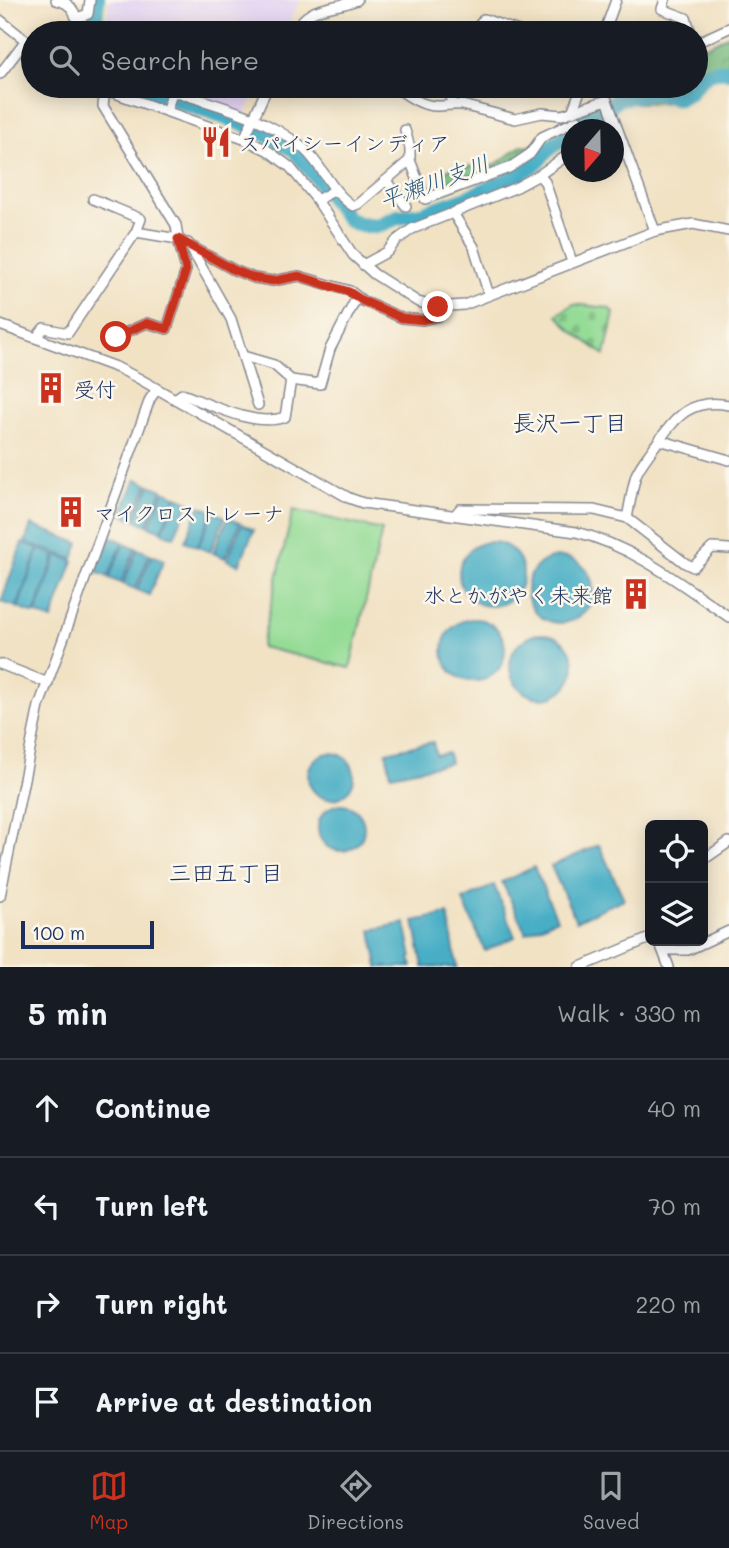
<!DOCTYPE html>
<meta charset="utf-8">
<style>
:root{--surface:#171b24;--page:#20242c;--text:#f1f3f6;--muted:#9ea1a6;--line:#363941;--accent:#c8321e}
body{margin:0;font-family:Mali,"Klee One",sans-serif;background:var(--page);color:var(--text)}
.controls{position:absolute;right:21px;bottom:21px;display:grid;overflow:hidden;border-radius:10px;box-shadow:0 4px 18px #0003}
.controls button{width:63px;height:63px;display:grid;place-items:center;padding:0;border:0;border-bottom:2px solid var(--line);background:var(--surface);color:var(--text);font:35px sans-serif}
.compass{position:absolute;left:561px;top:119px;width:63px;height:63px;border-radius:50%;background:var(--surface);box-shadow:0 4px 18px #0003;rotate:200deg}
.scale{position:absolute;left:21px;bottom:18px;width:133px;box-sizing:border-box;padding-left:7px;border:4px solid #1b2f5e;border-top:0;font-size:19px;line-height:24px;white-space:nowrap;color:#1b2f5e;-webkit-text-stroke:5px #fbf7ec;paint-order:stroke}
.stop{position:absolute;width:21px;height:21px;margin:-16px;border:5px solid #c8321e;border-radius:50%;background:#fff}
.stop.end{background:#c8321e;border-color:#fff;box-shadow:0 2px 7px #0008}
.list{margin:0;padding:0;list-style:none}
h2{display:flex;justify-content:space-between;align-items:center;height:91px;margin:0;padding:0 28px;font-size:30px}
h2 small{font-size:23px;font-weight:400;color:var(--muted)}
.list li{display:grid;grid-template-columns:46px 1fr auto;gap:21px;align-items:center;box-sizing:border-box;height:98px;padding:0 28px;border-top:2px solid var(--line)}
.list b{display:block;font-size:26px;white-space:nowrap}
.list em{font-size:23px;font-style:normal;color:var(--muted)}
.icon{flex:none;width:38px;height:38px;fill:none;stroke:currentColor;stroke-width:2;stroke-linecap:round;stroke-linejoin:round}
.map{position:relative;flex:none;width:729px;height:967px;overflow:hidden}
.search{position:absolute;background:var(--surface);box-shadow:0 4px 18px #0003;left:21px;right:21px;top:21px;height:77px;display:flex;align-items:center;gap:18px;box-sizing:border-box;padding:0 24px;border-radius:38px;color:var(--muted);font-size:26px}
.sheet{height:483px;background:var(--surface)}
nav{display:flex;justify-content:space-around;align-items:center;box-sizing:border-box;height:98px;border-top:2px solid var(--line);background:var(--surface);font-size:19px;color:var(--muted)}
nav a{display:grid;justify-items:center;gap:4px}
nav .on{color:var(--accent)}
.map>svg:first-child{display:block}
</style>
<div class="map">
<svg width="729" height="967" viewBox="0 0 729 967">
<defs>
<pattern id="forest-crowns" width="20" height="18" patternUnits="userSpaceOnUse" patternTransform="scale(1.75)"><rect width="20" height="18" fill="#78bc7f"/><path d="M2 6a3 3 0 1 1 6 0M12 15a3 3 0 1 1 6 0" fill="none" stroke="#62996b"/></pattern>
<pattern id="cemetery-stones" width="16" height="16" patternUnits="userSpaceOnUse" patternTransform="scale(1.75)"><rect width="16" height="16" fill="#95dc96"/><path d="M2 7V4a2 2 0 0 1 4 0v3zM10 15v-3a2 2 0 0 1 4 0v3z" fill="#80bd84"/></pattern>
</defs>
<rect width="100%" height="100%" fill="#fbf7ec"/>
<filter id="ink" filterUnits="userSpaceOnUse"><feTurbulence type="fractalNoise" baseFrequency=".0143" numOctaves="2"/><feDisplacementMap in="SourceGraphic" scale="14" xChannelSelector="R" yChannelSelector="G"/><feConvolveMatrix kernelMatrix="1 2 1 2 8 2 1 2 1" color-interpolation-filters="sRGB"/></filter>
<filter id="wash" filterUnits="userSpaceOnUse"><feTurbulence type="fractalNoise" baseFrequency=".00686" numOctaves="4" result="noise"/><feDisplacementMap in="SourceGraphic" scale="28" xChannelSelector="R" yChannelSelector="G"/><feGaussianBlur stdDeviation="1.57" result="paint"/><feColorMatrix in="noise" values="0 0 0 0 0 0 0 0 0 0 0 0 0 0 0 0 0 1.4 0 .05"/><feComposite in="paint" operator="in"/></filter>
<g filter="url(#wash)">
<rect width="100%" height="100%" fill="#f1e2c4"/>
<g fill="#e3d3f2">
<polygon points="109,0 303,0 298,4 284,33 106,33"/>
<polygon points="212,86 259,86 245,114 206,100"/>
</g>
<polygon fill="#95dc96" stroke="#58867a" stroke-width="2" points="293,510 382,530 350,668 261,647"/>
<g fill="url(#forest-crowns)" stroke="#4a766e" stroke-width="2">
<path d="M729 35V78C704 72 701 88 685 102L630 103 620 86H696V51Z"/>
<polygon points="522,145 531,146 525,151 527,156 508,167 443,191 436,174 449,169 472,166 483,168 495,165"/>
</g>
<polygon fill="url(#cemetery-stones)" stroke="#58867a" stroke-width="2" points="573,304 608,308 614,313 605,355 572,331 557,315"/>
<g fill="#46aec5" stroke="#306e92" stroke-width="2">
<polygon points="136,479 148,484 133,519 121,514"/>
<polygon points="150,485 162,490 147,525 135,520"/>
<polygon points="164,491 176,496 161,531 149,526"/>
<polygon points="177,497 189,502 174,537 162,532"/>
<polygon points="200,506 212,511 197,547 185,541"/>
<polygon points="213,512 225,517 210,552 198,547"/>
<polygon points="228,518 240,523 225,558 213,553"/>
<polygon points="242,524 254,530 239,565 227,560"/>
<polygon points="31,525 79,543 73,559 25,542"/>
<polygon points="111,537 123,542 108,577 96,572"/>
<circle cx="491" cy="574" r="32"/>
<polygon points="22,543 38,548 17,607 1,602"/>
<polygon points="124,543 136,548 121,583 109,578"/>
<polygon points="39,549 55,555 34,614 18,608"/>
<polygon points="138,549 150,554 135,589 123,584"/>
<polygon points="57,555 73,561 52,620 36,614"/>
<polygon points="152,555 164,560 149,595 137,590"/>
<circle cx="560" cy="590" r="33"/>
<circle cx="474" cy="650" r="31"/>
<circle cx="542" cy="666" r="32"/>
<polygon points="433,742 436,755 448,753 450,763 391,775 386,752"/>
<circle cx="331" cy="776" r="23"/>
<circle cx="341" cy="828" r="23"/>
<polygon points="599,845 624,899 576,921 551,866"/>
<polygon points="534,867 557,919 526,933 502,882"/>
<polygon points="494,885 515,937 485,951 463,900"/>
<polygon points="448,914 457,967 423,967 414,921"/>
<polygon points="405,923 412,957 410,958 412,967 378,967 371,930"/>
</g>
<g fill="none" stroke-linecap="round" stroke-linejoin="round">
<g stroke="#46aec5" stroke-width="16">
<polyline points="94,33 97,0"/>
<path d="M696 84C706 72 713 70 729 71"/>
<polyline points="135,86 250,126 295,150 348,219 358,224 377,226 398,217 421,214 464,199 515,177 538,161 544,153 560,140 572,134"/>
<polyline points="580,130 587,118 605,109 619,98 655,92 679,98 689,92 694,86"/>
</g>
</g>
</g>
<g filter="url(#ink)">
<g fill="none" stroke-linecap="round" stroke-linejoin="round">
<defs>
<g id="minor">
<path d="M56 0C75 3 77 17 78 33"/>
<polyline points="665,0 662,9 686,18 691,33"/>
<polyline points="77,18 88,14 90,0"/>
<polyline points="0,20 33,46"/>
<polyline points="103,32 103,33"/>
<path d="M293 33C310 3 329 11 357 0"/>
<polyline points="473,33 484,19 521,32"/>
<polyline points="604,33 616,0"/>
<polyline points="696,43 729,28"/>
<polyline points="0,74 26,40"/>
<polyline points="95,86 244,139 267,150 290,167 317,200 353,255 374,274 418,302 438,307 464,305 655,231 693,224 729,231"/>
<path d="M156 86C205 102 264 114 304 149 323 166 331 192 353 206L358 204 410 160V148L405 130"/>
<path d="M395 86C406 95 423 107 438 106 446 106 453 104 462 105L515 119 542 113 562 115 607 100 655 231"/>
<polyline points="105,90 103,106 176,225 178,239 234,270 254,278 273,281 299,276 350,291 363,301 402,318 423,320 439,316 442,306"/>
<polyline points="453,104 451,99 455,86"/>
<polyline points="166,111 173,91"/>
<polyline points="572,112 582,86"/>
<polyline points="244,139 268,86"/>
<polyline points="410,160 425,199 509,168 530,154 542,137 578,120"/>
<polyline points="539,175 572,152"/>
<polyline points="387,181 406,206"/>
<polyline points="93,199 141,219 136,232"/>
<polyline points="317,200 335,190"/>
<polyline points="453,213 517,187 539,175 545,182 572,262"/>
<polyline points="188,243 231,319 258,405"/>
<polyline points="363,265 387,252 397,240 412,229 453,213 474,247 489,295"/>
<path d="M0 325 118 368 138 378 349 498 363 503 576 532C633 546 681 584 729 617"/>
<polyline points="36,338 44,328 68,333 136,232 178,239 186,270 167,329 147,323 116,337"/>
<polyline points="291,380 320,384 330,349 357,297"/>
<path d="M175 399 182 394C212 405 256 428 285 417L291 380 274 365 243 356"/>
<polyline points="659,440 729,460"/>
<polyline points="455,515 460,509 594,510 627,518 685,563 693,567 712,548 729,549"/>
<path d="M627 518C630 504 632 489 636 475 640 465 648 456 654 447 675 419 689 397 729 405"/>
<polyline points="0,664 48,683"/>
<polyline points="703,860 729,842"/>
<polyline points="0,896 39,706 150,399 157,389"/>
<polyline points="659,941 669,967"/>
<polyline points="663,950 688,950 729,931"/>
<polyline points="580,967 650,938"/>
</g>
</defs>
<use href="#minor" stroke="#868891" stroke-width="12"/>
<use href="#minor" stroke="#fff" stroke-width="9"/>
</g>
</g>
<g fill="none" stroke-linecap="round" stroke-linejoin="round" filter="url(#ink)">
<polyline stroke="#c8321e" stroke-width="9" points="116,337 147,323 167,329 186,270 178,239 234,270 254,278 273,281 299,276 349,292 363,301 402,318 423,320 439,316 442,306 438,307"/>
</g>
<defs>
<symbol id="restaurant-bare" viewBox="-9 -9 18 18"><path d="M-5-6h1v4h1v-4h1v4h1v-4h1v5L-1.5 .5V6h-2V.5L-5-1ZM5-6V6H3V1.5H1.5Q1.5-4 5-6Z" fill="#c8321e" stroke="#fbf7ec" stroke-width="2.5" paint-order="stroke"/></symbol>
<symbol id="building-bare" viewBox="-9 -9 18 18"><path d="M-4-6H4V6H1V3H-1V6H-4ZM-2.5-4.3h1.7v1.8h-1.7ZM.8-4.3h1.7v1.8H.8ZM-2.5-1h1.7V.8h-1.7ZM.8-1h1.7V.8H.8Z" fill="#c8321e" stroke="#fbf7ec" stroke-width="2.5" paint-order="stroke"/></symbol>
</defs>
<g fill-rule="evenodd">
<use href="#restaurant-bare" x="194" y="120" width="44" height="44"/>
<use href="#building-bare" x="29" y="366" width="44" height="44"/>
<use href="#building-bare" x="49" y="490" width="44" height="44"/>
<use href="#building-bare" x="614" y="572" width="44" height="44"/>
</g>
<g text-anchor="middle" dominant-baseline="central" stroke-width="5" stroke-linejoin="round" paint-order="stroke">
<g font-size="21" fill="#1b2f5e" stroke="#fbf7ec" text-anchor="start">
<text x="239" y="142">スパイシーインディア</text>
<text x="74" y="388">受付</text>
<text x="94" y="512">マイクロストレーナ</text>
<text x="613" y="594" text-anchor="end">水とかがやく未来館</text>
</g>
<g font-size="23" font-style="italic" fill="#2a5b82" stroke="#fbf7ec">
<text transform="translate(434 181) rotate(-20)">平瀬川支川</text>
</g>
<g font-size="23" fill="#1b2f5e" stroke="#fbf7ec">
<text x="570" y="422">長沢一丁目</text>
<text x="226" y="872">三田五丁目</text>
</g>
</g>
</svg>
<div class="controls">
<button><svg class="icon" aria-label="locate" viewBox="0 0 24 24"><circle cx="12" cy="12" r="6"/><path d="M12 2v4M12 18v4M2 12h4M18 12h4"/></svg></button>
<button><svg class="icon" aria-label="layers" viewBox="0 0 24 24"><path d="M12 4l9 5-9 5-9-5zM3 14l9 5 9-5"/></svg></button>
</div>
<svg class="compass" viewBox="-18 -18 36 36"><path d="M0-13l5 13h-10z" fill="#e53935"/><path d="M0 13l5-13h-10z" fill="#9ea1a6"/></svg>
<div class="scale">100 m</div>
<div class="stop" style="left:116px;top:337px"></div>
<div class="stop end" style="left:438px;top:307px"></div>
<div class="search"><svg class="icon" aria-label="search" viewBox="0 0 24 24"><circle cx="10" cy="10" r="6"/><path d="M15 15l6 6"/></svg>Search here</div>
</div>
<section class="sheet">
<h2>5 min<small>Walk · 330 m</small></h2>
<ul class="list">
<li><svg class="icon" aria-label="ahead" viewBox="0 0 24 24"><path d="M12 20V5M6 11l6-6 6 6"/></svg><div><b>Continue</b></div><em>40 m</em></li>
<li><svg class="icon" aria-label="left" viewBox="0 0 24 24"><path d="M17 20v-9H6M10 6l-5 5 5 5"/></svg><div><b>Turn left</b></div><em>70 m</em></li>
<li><svg class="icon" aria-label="right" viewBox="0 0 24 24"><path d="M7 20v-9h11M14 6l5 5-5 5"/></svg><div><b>Turn right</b></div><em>220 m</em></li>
<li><svg class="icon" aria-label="arrive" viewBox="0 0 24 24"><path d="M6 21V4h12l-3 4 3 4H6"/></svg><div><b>Arrive at destination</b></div></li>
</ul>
</section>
<nav>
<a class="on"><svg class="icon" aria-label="map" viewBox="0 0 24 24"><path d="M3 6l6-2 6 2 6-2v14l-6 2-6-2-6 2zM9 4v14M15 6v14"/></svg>Map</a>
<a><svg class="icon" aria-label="directions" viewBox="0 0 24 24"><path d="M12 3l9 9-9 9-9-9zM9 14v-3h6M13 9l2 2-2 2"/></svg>Directions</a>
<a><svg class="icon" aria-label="saved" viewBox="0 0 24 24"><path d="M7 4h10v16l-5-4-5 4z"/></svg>Saved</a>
</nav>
